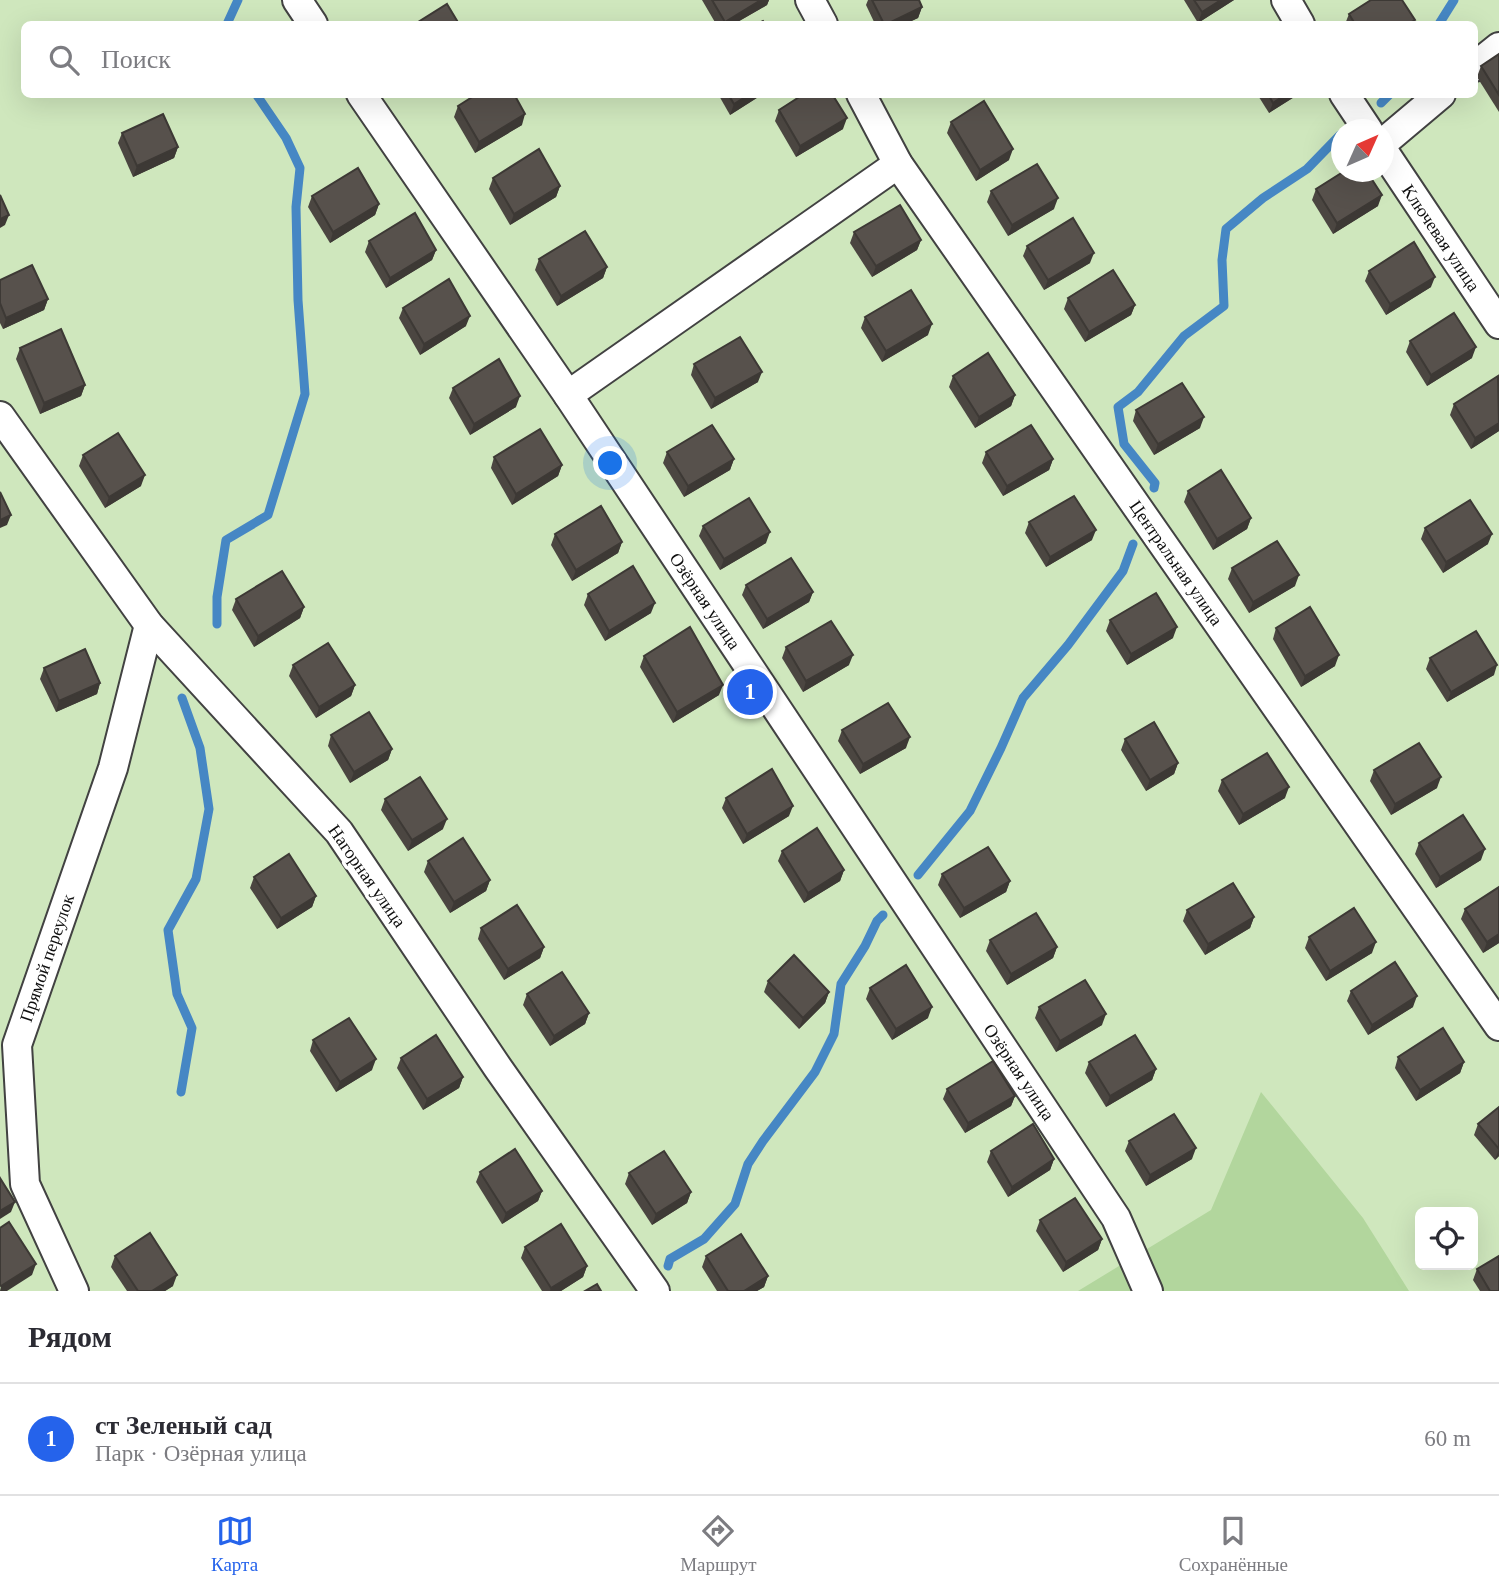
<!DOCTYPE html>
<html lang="ru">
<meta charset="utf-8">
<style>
:root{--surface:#fff;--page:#f7f7f7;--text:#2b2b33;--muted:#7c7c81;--line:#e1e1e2;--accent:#2563eb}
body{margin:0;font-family:"Times New Roman",serif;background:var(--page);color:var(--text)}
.controls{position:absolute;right:21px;bottom:21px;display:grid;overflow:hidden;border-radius:10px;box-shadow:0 7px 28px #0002}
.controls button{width:63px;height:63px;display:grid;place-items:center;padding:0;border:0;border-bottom:2px solid var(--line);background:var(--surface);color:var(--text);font:35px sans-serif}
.compass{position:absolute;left:1331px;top:119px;width:63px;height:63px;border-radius:50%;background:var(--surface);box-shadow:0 7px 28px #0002;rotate:45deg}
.you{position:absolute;left:611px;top:464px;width:24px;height:24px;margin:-18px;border:5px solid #fff;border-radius:50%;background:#1a73e8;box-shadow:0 0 0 10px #1a73e833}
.badge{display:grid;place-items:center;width:46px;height:46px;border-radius:50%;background:var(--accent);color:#fff;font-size:23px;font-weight:700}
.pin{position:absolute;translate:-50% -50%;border:4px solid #fff;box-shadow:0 2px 7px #0006}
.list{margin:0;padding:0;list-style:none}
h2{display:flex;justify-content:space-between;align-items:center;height:91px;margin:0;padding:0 28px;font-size:30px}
h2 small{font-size:23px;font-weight:400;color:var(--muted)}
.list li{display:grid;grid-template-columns:46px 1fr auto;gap:21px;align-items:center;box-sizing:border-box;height:112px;padding:0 28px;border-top:2px solid var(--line)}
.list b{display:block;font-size:26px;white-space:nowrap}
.list p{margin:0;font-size:23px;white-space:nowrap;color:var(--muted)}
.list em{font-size:23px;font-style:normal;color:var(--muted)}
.icon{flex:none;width:38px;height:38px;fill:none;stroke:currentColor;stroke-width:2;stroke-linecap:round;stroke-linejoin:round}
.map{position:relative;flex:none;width:1499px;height:1291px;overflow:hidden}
.search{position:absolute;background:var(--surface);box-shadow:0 7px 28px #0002;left:21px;right:21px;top:21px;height:77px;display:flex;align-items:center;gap:18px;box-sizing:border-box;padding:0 24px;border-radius:10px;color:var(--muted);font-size:26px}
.sheet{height:203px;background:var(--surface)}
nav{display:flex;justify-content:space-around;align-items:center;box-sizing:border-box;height:98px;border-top:2px solid var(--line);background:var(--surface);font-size:19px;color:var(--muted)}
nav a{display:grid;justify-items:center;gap:4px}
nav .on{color:var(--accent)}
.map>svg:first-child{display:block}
</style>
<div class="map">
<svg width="1499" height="1291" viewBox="0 0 1499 1291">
<rect width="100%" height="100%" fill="#fefdf1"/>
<path fill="#cfe7bd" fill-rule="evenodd" d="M0 0H1499V1291H0ZM24 24H1474V94H24ZM1342 130H1384V172H1342ZM1420 1212H1473V1265H1420Z"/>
<polygon fill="#b2d69d" points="1261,1092 1363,1218 1409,1291 1078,1291 1211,1210"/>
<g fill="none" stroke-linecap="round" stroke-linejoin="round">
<g stroke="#4687c4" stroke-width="9">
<polyline points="227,24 238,0"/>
<polyline points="1439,24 1454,0"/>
<polyline points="1381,103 1390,94"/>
<polyline points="1154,488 1155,483 1124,444 1118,407 1138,392 1184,336 1224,306 1222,260 1226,229 1263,198 1307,169 1340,135"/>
<polyline points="217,624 217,597 226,540 268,515 305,394 298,300 296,207 300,168 286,138 256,94"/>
<polyline points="918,875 970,811 1001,748 1023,698 1068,645 1123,571 1133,544"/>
<polyline points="181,1092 192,1028 177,994 168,930 196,879 209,809 200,748 182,698"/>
<polyline points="668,1266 670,1259 704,1239 735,1204 748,1164 763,1141 815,1072 834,1034 841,984 865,946 877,921 883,915"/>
</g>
<defs>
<g id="minor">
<polyline points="297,0 313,24"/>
<polyline points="810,0 823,24"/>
<polyline points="1286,0 1300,24"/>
<polyline points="1474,67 1499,47"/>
<polyline points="361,94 568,395 1116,1218 1148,1291"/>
<polyline points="861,94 898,164 1499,1026"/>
<polyline points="1344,94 1368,130"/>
<polyline points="1384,142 1441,94"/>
<polyline points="1384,152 1499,324"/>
<polyline points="568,395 898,164"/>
<polyline points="0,416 149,625 339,832 498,1068 655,1291"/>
<polyline points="74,1291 25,1184 17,1045 113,768 149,625"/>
</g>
</defs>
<use href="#minor" stroke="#424242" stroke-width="32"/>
<use href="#minor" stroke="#fff" stroke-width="28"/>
</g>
<g fill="#4b4641">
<polygon points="702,0 769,0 767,5 734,24 716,24"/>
<polygon points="868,0 919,0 922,7 918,18 905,24 875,24 866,5"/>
<polygon points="1184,0 1234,0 1198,23"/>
<polygon points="1349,14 1415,20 1413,24 1345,24"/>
<polygon points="1499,54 1499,112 1477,77 1481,66"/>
<polygon points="718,94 763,94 730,115"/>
<polygon points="1257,94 1299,94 1269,113"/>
<polygon points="458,106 522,125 475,153 454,117"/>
<polygon points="779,110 843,129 796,157 775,121"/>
<polygon points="951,122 1009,160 976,181 947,133"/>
<polygon points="122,133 178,147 174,158 133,177 118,143"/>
<polygon points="493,178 560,186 556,197 510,225 489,189"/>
<polygon points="1316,189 1378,206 1333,234 1312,200"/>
<polygon points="991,191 1054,209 1008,236 987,202"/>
<polygon points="312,196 379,204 375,215 330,243 308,207"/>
<polygon points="854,232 921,240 917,250 872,277 850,243"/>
<polygon points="369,241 436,250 432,260 386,288 365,252"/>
<polygon points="1027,246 1090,263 1044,290 1023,256"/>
<polygon points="539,259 607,267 603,278 557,306 535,270"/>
<polygon points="1369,271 1431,287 1386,315 1365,281"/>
<polygon points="0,280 48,299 44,310 3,329 0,323"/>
<polygon points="1068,298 1135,305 1131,315 1085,342 1064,309"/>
<polygon points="403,308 466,326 420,355 399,318"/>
<polygon points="865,317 928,335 882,362 861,328"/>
<polygon points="1410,341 1472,358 1427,386 1406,352"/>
<polygon points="20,348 85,385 81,396 40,414 16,359"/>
<polygon points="694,364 758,382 711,409 691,375"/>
<polygon points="953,376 1015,395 1011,406 975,428 949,387"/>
<polygon points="1499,376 1499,431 1471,449 1450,415 1454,404"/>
<polygon points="453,388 516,407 470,435 449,398"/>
<polygon points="1136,410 1200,428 1154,455 1133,421"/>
<polygon points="667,452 734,459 730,470 684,497 663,463"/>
<polygon points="986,452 1053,459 1049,470 1003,496 982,463"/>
<polygon points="83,455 141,486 105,508 79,466"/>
<polygon points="494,457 562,465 558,476 512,505 491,468"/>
<polygon points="1188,491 1251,518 1247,529 1213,550 1184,502"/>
<polygon points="1029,522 1092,540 1046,567 1025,533"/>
<polygon points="703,526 766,543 720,570 699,536"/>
<polygon points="1425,528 1488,544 1443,573 1421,539"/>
<polygon points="555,534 622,542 618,553 572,581 551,545"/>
<polygon points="1232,568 1295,586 1249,613 1228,579"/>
<polygon points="746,585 813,592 809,602 763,629 742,595"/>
<polygon points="588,594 651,613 605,641 584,605"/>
<polygon points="236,599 304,607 300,618 254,647 232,610"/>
<polygon points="1110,620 1173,638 1127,665 1106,631"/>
<polygon points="1276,628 1335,666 1301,687 1273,639"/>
<polygon points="786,647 849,665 803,692 782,658"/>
<polygon points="644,656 719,695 673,723 640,667"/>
<polygon points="1430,658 1494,675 1447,702 1426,669"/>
<polygon points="293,665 355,685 351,696 316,718 289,676"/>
<polygon points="44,668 100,683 97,694 56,712 40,679"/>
<polygon points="842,730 906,748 860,774 838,741"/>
<polygon points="331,735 392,749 388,760 350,783 328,746"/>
<polygon points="1125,739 1178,763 1174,774 1146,791 1121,750"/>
<polygon points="1374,770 1437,788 1391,815 1370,781"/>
<polygon points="1222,780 1285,798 1239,825 1218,791"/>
<polygon points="726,798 789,816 743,844 722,808"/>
<polygon points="385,799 443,829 408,851 381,810"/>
<polygon points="1419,843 1481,860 1436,888 1415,854"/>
<polygon points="782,851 844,870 840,881 804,903 778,861"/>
<polygon points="428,861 490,880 486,891 450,913 424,872"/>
<polygon points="942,874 1010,881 1006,892 960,918 938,885"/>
<polygon points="254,877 316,896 312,907 277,929 250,888"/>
<polygon points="1499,887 1499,943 1483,953 1461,919 1465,909"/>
<polygon points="1187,910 1254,917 1250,928 1205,955 1183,921"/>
<polygon points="481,928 544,947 540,958 504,980 478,939"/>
<polygon points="1309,937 1372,953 1326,981 1305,948"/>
<polygon points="990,940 1057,947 1053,958 1007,985 986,951"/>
<polygon points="768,981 829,992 825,1003 799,1029 764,992"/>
<polygon points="870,988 928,1018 892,1040 866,999"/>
<polygon points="1351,991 1413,1007 1368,1035 1347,1001"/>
<polygon points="527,994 589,1013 585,1024 550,1046 523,1005"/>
<polygon points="1039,1007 1102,1025 1056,1052 1035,1018"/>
<polygon points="313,1040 372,1070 336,1092 310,1051"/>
<polygon points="1398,1057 1464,1062 1460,1073 1416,1101 1395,1068"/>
<polygon points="401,1058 463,1077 459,1088 423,1110 397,1068"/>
<polygon points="1089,1062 1156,1069 1152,1080 1106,1107 1085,1073"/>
<polygon points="947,1089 1015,1096 1011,1106 965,1133 943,1099"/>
<polygon points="1499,1107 1499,1156 1495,1160 1474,1135 1478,1124"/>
<polygon points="1129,1141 1192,1159 1146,1186 1125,1151"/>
<polygon points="991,1151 1054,1159 1050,1170 1008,1197 987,1162"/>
<polygon points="480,1172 542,1191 538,1201 502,1224 476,1182"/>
<polygon points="629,1173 691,1192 687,1203 652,1225 625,1184"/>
<polygon points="1040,1220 1102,1239 1098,1250 1063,1272 1036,1231"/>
<polygon points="525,1247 587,1266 583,1277 561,1291 542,1291 521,1258"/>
<polygon points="115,1256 173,1286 165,1291 127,1291 111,1267"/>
<polygon points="706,1256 768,1276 764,1287 757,1291 717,1291 702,1267"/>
<polygon points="1477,1269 1499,1291 1480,1291 1473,1280"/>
</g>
<g fill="#3d3935">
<polygon points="761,0 769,0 767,5 734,24 724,24 725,22"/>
<polygon points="1221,0 1234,0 1198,23 1202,12"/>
<polygon points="922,7 918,18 905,24 887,24"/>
<polygon points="750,94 763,94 730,115 734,104"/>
<polygon points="1286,94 1299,94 1269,113 1273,103"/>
<polygon points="525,114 522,125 475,153 479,142"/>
<polygon points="847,118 843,129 796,157 800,146"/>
<polygon points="178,147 174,158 133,177 137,166"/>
<polygon points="1013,149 1009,160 976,181 980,170"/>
<polygon points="560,186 556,197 510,225 514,214"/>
<polygon points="1382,195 1378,206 1333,234 1337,223"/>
<polygon points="1058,198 1054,209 1008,236 1012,225"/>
<polygon points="379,204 375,215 330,243 333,232"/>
<polygon points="9,215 5,225 0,228 0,219"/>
<polygon points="921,240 917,250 872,277 876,266"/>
<polygon points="436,250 432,260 386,288 390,278"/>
<polygon points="1094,253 1090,263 1044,290 1048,280"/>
<polygon points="607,267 603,278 557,306 561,296"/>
<polygon points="1435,277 1431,287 1386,315 1390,304"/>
<polygon points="48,299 44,310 3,329 6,318"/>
<polygon points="1135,305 1131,315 1085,342 1089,332"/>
<polygon points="470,316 466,326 420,355 424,344"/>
<polygon points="932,324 928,335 882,362 886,351"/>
<polygon points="1476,347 1472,358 1427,386 1431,375"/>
<polygon points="762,372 758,382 711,409 715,398"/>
<polygon points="85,385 81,396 40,414 44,403"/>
<polygon points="1015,395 1011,406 975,428 979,417"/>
<polygon points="520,396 516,407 470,435 474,424"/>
<polygon points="1204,417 1200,428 1154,455 1158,444"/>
<polygon points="1499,423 1499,431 1471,449 1475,438"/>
<polygon points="734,459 730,470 684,497 688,486"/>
<polygon points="1053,459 1049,470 1003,496 1007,486"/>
<polygon points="562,465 558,476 512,505 516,494"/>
<polygon points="145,475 141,486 105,508 109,497"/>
<polygon points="11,515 7,525 0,528 0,520"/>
<polygon points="1251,518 1247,529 1213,550 1217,539"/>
<polygon points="1096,530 1092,540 1046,567 1050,557"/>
<polygon points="770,532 766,543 720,570 724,559"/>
<polygon points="1492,534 1488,544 1443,573 1446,562"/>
<polygon points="622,542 618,553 572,581 576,570"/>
<polygon points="1299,575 1295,586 1249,613 1253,602"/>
<polygon points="813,592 809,602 763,629 767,619"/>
<polygon points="655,603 651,613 605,641 609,631"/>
<polygon points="304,607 300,618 254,647 258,636"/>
<polygon points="1177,627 1173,638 1127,665 1131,654"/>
<polygon points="853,655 849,665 803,692 806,681"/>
<polygon points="1339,655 1335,666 1301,687 1305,676"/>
<polygon points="1497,665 1494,675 1447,702 1451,692"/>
<polygon points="100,683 97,694 56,712 59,701"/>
<polygon points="355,685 351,696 316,718 319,707"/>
<polygon points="723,685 719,695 673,723 677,712"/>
<polygon points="910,737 906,748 860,774 863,764"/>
<polygon points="392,749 388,760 350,783 354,772"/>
<polygon points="1178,763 1174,774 1146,791 1150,780"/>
<polygon points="1441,777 1437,788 1391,815 1395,804"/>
<polygon points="1289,787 1285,798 1239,825 1243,814"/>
<polygon points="793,806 789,816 743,844 747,834"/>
<polygon points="447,819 443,829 408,851 412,840"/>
<polygon points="1485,849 1481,860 1436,888 1440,877"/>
<polygon points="844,870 840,881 804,903 808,893"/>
<polygon points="490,880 486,891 450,913 454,902"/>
<polygon points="1010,881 1006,892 960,918 964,908"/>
<polygon points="316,896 312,907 277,929 281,918"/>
<polygon points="1254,917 1250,928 1205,955 1208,944"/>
<polygon points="1499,934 1499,943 1483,953 1487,942"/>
<polygon points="1376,942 1372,953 1326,981 1330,971"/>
<polygon points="544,947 540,958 504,980 508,969"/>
<polygon points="1057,947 1053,958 1007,985 1011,974"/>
<polygon points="829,992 825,1003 799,1029 803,1018"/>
<polygon points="1417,996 1413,1007 1368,1035 1372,1025"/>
<polygon points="932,1007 928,1018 892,1040 896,1029"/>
<polygon points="589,1013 585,1024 550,1046 554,1036"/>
<polygon points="1106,1014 1102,1025 1056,1052 1060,1041"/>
<polygon points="376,1059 372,1070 336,1092 340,1082"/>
<polygon points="1464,1062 1460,1073 1416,1101 1420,1090"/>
<polygon points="1156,1069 1152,1080 1106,1107 1110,1096"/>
<polygon points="463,1077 459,1088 423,1110 427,1099"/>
<polygon points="1015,1096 1011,1106 965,1133 968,1123"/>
<polygon points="1196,1148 1192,1159 1146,1186 1150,1175"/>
<polygon points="1499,1149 1499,1156 1495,1160"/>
<polygon points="1054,1159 1050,1170 1008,1197 1012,1187"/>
<polygon points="542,1191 538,1201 502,1224 506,1213"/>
<polygon points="691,1192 687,1203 652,1225 656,1214"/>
<polygon points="15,1202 11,1212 0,1219 0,1211"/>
<polygon points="1102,1239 1098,1250 1063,1272 1066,1262"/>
<polygon points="36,1264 32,1275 7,1291 0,1291 1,1286"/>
<polygon points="587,1266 583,1277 561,1291 550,1291 551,1288"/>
<polygon points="177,1275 173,1286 165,1291 152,1291"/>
<polygon points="768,1276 764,1287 757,1291 744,1291"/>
</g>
<g fill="#57514c" stroke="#3d3935" stroke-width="2">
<polygon points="712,0 761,0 725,22"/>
<polygon points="872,0 919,0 922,7 887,24 884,24"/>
<polygon points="1194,0 1221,0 1202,12"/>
<polygon points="1371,0 1402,0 1415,20 1408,24 1355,24 1349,14"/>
<polygon points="447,4 459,24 415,24"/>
<polygon points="763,21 765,24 757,24"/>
<polygon points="1499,54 1499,95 1481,66"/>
<polygon points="477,94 514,94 525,114 479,142 458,106"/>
<polygon points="728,94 750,94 734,104"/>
<polygon points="804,94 832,94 847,118 800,146 779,110"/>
<polygon points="1268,94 1286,94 1273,103"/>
<polygon points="984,101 1013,149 980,170 951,122"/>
<polygon points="163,114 178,147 137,166 122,133"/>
<polygon points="539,149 560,186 514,214 493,178"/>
<polygon points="1037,164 1058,198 1012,225 991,191"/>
<polygon points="358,168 379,204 333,232 312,196"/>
<polygon points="1343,172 1367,172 1382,195 1337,223 1316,189"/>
<polygon points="0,195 9,215 0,219"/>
<polygon points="900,205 921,240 876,266 854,232"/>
<polygon points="415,213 436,250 390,278 369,241"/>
<polygon points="1073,218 1094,253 1048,280 1027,246"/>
<polygon points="585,231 607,267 561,296 539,259"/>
<polygon points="1414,242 1435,277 1390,304 1369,271"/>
<polygon points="32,265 48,299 6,318 0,303 0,280"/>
<polygon points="1113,270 1135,305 1089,332 1068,298"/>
<polygon points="449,279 470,316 424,344 403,308"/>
<polygon points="911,290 932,324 886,351 865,317"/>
<polygon points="1454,313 1476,347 1431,375 1410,341"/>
<polygon points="61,329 85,385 44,403 20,348"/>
<polygon points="740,337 762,372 715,398 694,364"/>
<polygon points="988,353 1015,395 979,417 953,376"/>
<polygon points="499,359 520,396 474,424 453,388"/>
<polygon points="1498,376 1499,423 1475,438 1454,404"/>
<polygon points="1182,383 1204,417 1158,444 1136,410"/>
<polygon points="712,425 734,459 688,486 667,452"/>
<polygon points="1031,425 1053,459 1007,486 986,452"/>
<polygon points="540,429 562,465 516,494 494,457"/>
<polygon points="118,433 145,475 109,497 83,455"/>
<polygon points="1221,470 1251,518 1217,539 1188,491"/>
<polygon points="0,492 11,515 0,520"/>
<polygon points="1074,496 1096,530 1050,557 1029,522"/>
<polygon points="749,498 770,532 724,559 703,526"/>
<polygon points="1470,500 1492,534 1446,562 1425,528"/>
<polygon points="601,506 622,542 576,570 555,534"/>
<polygon points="1277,541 1299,575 1253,602 1232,568"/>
<polygon points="791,558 813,592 767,619 746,585"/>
<polygon points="633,566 655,603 609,631 588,594"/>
<polygon points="282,571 304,607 258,636 236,599"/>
<polygon points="1156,593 1177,627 1131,654 1110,620"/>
<polygon points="1310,607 1339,655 1305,676 1276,628"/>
<polygon points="831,621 853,655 806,681 786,647"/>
<polygon points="690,627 723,685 677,712 644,656"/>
<polygon points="1476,631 1497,665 1451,692 1430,658"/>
<polygon points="328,643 355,685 319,707 293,665"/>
<polygon points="85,649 100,683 59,701 44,668"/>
<polygon points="888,703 910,737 863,764 842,730"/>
<polygon points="369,712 392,749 354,772 331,735"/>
<polygon points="1154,722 1178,763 1150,780 1125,739"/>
<polygon points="1419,743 1441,777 1395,804 1374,770"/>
<polygon points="1267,753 1289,787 1243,814 1222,780"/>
<polygon points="772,769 793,806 747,834 726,798"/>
<polygon points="420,777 447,819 412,840 385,799"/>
<polygon points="1463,815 1485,849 1440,877 1419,843"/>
<polygon points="817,828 844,870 808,893 782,851"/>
<polygon points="463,838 490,880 454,902 428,861"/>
<polygon points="988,847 1010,881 964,908 942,874"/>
<polygon points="289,854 316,896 281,918 254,877"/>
<polygon points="1233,883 1254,917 1208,944 1187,910"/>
<polygon points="1499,887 1499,934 1487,942 1465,909"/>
<polygon points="517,905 544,947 508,969 481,928"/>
<polygon points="1354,908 1376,942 1330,971 1309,937"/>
<polygon points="1036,913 1057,947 1011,974 990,940"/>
<polygon points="794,955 829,992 803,1018 768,981"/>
<polygon points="1395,962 1417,996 1372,1025 1351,991"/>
<polygon points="906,965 932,1007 896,1029 870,988"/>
<polygon points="562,972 589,1013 554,1036 527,994"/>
<polygon points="1085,980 1106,1014 1060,1041 1039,1007"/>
<polygon points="349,1018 376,1059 340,1082 313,1040"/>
<polygon points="1443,1028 1464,1062 1420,1090 1398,1057"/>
<polygon points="436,1035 463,1077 427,1099 401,1058"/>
<polygon points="1135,1035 1156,1069 1110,1096 1089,1062"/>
<polygon points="993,1061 1015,1096 968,1123 947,1089"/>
<polygon points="1499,1107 1499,1149 1478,1124"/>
<polygon points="1174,1114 1196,1148 1150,1175 1129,1141"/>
<polygon points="1033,1124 1054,1159 1012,1187 991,1151"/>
<polygon points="515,1149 542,1191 506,1213 480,1172"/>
<polygon points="664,1151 691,1192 656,1214 629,1173"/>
<polygon points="0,1178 15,1202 0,1211"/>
<polygon points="1075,1198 1102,1239 1066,1262 1040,1220"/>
<polygon points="9,1222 36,1264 1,1286 0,1285 0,1228"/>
<polygon points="561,1224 587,1266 551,1288 525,1247"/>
<polygon points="150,1233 177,1275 152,1291 138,1291 115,1256"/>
<polygon points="741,1234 768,1276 744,1291 728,1291 706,1256"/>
<polygon points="1499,1256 1499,1291 1490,1291 1477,1269"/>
<polygon points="597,1284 601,1291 585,1291"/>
</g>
<g text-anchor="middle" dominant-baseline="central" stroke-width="7" stroke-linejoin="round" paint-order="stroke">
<g font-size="18" fill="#0f0f0f" stroke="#fff">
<text transform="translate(1441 238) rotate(56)">Ключевая улица</text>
<text transform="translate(1176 563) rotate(55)">Центральная улица</text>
<text transform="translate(705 601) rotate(56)">Озёрная улица</text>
<text transform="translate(367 876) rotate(55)">Нагорная улица</text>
<text transform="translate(47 958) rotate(-71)">Прямой переулок</text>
<text transform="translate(1019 1072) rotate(56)">Озёрная улица</text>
</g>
</g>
</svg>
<div class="controls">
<button><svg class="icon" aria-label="locate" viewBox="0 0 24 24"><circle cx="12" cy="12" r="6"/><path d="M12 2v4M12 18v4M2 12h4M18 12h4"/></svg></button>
</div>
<svg class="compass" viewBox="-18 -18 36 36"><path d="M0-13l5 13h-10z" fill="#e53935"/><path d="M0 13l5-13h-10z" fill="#7c7c81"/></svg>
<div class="you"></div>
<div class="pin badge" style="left:750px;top:692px">1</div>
<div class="search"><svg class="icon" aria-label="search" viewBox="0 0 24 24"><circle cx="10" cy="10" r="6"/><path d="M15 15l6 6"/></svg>Поиск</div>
</div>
<section class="sheet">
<h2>Рядом<small></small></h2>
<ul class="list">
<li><span class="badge">1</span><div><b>ст Зеленый сад</b><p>Парк · Озёрная улица</p></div><em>60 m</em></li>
</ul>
</section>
<nav>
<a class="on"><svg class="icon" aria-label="map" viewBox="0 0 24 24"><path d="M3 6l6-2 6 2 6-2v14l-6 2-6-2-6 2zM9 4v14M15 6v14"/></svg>Карта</a>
<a><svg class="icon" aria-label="directions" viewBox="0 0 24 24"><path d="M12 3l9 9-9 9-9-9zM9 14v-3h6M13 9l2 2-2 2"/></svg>Маршрут</a>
<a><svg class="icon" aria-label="saved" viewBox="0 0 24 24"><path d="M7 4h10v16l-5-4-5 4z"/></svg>Сохранённые</a>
</nav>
